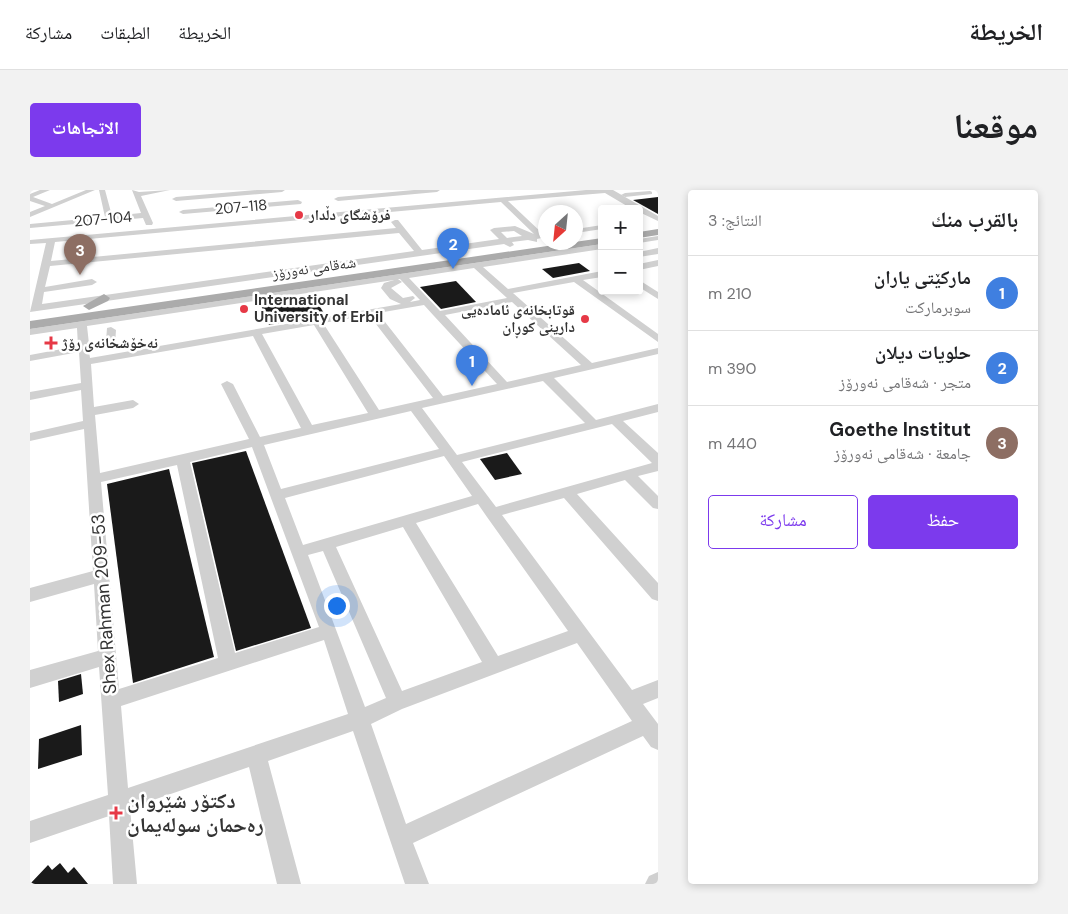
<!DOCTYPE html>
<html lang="ar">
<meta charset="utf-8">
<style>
:root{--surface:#fff;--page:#f2f2f2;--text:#202124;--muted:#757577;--line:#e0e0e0;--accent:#7c3aed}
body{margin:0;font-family:"DM Sans","Noto Naskh Arabic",sans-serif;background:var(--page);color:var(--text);direction:rtl}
.controls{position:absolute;right:15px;top:15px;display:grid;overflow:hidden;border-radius:5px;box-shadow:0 2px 8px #0003}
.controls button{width:45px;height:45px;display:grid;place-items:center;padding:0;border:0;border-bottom:1px solid var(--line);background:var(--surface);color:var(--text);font:25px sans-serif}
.compass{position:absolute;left:508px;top:15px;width:45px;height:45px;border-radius:50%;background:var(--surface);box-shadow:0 2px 8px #0003;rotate:207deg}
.you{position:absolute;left:306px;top:415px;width:18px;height:18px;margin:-12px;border:4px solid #fff;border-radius:50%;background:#1a73e8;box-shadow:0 0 0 8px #1a73e833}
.badge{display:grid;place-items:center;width:32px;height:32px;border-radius:50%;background:var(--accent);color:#fff;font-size:16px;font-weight:700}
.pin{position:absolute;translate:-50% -41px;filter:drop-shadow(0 1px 2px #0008)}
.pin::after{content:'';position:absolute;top:26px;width:18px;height:15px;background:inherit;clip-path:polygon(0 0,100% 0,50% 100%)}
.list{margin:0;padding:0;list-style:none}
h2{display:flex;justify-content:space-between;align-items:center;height:65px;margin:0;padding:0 20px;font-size:21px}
h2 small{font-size:16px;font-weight:400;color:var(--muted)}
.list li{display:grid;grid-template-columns:32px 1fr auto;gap:15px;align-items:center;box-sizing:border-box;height:75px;padding:0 20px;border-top:1px solid var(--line)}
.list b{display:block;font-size:19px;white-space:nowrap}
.list p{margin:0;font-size:16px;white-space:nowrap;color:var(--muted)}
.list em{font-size:16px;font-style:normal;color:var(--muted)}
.actions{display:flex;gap:10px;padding:15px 20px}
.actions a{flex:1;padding:11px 0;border:1px solid var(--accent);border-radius:5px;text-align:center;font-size:18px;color:var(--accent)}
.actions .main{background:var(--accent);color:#fff}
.map{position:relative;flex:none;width:628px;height:694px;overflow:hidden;direction:ltr;border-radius:5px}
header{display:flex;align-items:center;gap:30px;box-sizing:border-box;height:70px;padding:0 25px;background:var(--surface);border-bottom:1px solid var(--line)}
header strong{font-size:24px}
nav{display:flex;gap:28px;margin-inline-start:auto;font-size:18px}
.intro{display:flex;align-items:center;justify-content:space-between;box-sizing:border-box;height:120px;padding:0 30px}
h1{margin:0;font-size:35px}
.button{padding:12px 22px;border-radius:5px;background:var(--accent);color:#fff;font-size:18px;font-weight:700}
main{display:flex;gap:30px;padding:0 30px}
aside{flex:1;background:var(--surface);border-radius:5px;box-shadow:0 2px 8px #0003}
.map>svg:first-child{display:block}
</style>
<header>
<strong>الخريطة</strong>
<nav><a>الخريطة</a><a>الطبقات</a><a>مشاركة</a></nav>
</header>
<div class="intro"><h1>موقعنا</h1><a class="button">الاتجاهات</a></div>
<main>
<aside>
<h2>بالقرب منك<small>النتائج: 3</small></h2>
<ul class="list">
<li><span class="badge" style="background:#3f7fe0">1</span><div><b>مارکێتی یاران</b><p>سوبرماركت</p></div><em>210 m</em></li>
<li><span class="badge" style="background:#3f7fe0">2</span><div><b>حلويات ديلان</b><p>متجر · شەقامی نەورۆز</p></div><em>390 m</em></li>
<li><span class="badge" style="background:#8d6e63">3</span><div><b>Goethe Institut</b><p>جامعة · شەقامی نەورۆز</p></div><em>440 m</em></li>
</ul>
<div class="actions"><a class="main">حفظ</a><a>مشاركة</a></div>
</aside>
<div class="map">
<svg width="628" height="694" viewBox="0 0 628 694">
<rect width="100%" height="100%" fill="#fff"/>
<g fill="#1a1a1a">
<polygon points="628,7 628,24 603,10"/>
<polygon points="549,73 560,81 523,88 512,79"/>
<polygon points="426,91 446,112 411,119 390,97"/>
<polygon points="283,105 295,125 239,135 230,113"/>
<polygon points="216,261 281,438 206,461 162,273"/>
<polygon points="477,263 492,284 465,290 450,269"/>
<polygon points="139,279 184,467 103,493 77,294"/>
<polygon points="51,484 53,504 29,512 28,491"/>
<polygon points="51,535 52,565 8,579 9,549"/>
<polygon points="30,673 38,683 44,677 58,694 0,694 18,675 22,680"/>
</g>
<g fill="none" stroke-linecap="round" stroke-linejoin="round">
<g fill="#d0d0d0" fill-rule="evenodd">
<polygon points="10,0 20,0 3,7 22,14 56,0 65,0 0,27 0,22 15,16 0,11 0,4"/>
<polygon points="69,0 75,0 82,26 111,23 102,0 109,2 140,0 111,6 123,33 122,35 116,35 113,28 0,38 0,34 75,27"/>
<polygon points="227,0 255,0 252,2 146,11 142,9 146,7"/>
<polygon points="384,0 410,0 407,2 308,11 304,9 308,7"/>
<path d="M556 0H583L628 26V31L609 22V19H602L575 3 478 11 512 43H516V47L507 49V52L498 50 482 52 484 55 480 57 474 54 0 122 16 53 0 54V50ZM471 12 504 44 485 36 464 38 460 40 469 49 392 60 368 30H365L361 32 366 38 21 71 25 52ZM484 41 492 46 477 48 471 42ZM369 43 384 61 12 114 14 102 62 95 67 92 62 89 15 97 20 76Z"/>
<polygon points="620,1 622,2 622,4 595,7 591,5 595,3"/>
<polygon points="268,10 272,12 271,14 153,24 149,22 153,20"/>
<polygon points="572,35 572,39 546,43 546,39"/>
<polygon points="628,46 628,50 609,53 609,49"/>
<path d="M572 54V59L453 77 478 99 572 81V87L553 90 628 144V152L544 92 483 103 562 173 628 158V164L524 188 566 230 628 214V222L593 231 628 263V281L608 286 628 306V319L623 318 595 290 547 304 628 393V411L622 409 534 308 472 325 602 500 628 490V508L613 514 628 534V560L621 557 613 546 383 653 399 694H375L323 541 238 571 271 694H247L219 577 100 618 107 694H83L79 626 0 653V631L78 605 69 477 0 498V480L68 461 64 394 0 412V398L63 381 54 239 0 251V243L53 231 51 200 0 210V202L51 193 49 162 0 171V165L48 156 47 138 0 145V139ZM444 78 477 108 410 121 379 88ZM368 89H370L390 110 380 112 385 108 383 106 373 108 361 98 372 92ZM364 90 354 93 351 98 360 109 371 114 60 168 59 161 85 155 86 140 81 137 77 138 76 151 59 154 57 136ZM482 112 551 175 477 192 415 125ZM394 115 404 126 467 194 413 206 348 123ZM339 125 403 208 349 220 293 133ZM284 135 338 223 282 235 232 144ZM223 146 271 238 230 247 203 194 197 191 191 194 219 249 70 283 65 225 103 218 109 214 103 210 64 217 61 174ZM513 191 555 233 427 265 392 218ZM381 221 409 259 251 299 234 255ZM582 234 622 273 466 317 432 272ZM222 257 289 437 205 463 160 272ZM414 266 442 306 273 355 255 308ZM147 275 188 468 89 499 71 292ZM448 314 457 327 538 441 468 466 386 333ZM373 337 452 472 372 501 306 357ZM293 361 356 508 335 517 278 365ZM294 450 318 524 98 598 91 516ZM547 453 602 531 376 634 341 534 372 519Z"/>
<polygon points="628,58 628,64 609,67 609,62"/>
<polygon points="628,70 628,76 609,80 609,74"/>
<polygon points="609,90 628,102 628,109 609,97"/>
<polygon points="628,682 628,694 615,694 619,686"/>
</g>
<g fill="#ababab" fill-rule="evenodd">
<polygon points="628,39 628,45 609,48 609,42"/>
<polygon points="572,48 572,54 0,139 0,131"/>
<polygon points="74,104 80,108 78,111 59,120 53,116"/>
</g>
</g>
<g fill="#e63946" stroke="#fff" stroke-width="2">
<circle cx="269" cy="25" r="5"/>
<circle cx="214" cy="119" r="5"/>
<circle cx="555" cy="129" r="5"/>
<path d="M18.5 145.5h5v5h5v5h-5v5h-5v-5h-5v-5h5z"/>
<path d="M83.5 615.5h5v5h5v5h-5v5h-5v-5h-5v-5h5z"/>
</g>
<g text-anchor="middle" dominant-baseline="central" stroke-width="5" stroke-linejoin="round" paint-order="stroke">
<g font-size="15" fill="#333" stroke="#fff">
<text transform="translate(211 17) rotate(-5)">207-118</text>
<text transform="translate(73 29) rotate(-5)">207-104</text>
<text transform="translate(284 78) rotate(-8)">شەقامی نەورۆز</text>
</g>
<g font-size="15" font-weight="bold" fill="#333" stroke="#fff" text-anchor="start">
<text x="279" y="25">فرۆشگای دڵدار</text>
<text x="224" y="110">International<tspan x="224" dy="17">University of Erbil</tspan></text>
<text x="545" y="120" text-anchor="end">قوتابخانەی ئامادەیی<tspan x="545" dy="17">دارینی کوڕان</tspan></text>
<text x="32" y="153">نەخۆشخانەی رۆژ</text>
</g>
<g font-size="18" fill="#333" stroke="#fff">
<text transform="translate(74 414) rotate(-94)">Shex Rahman 209-53</text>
</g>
<g font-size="21" font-weight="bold" fill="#333" stroke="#fff" text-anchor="start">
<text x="97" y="611">دکتۆر شێروان<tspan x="97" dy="24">رەحمان سولەیمان</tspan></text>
</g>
</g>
</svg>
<div class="controls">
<button>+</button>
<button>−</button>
</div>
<svg class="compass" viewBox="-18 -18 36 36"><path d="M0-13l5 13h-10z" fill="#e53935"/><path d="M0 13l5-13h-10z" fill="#757577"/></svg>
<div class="you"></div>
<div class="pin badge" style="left:442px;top:196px;background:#3f7fe0">1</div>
<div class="pin badge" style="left:423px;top:79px;background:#3f7fe0">2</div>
<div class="pin badge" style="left:50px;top:85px;background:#8d6e63">3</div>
</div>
</main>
